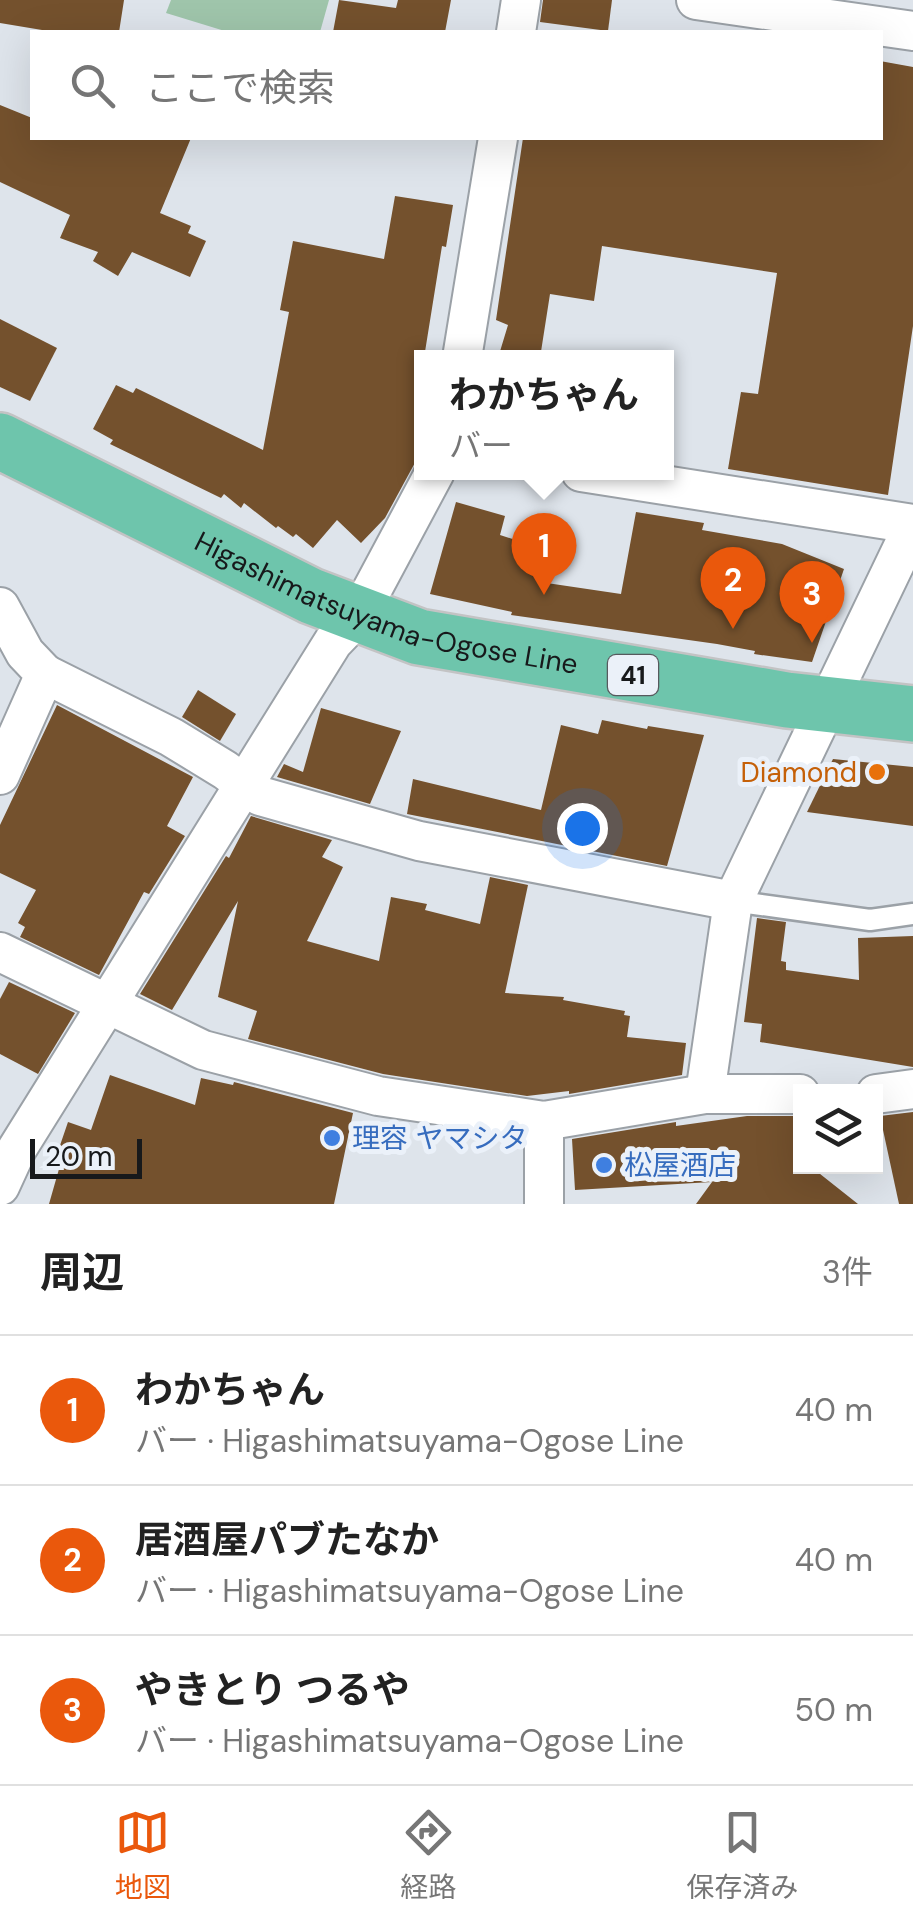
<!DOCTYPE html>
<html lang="ja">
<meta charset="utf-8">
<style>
:root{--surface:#fff;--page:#f6f6f6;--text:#222;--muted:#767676;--line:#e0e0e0;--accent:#ea580c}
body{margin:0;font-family:"DM Sans","Noto Sans JP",sans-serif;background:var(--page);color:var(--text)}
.controls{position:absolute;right:30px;bottom:30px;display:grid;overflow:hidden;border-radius:0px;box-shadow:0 10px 40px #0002}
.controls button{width:90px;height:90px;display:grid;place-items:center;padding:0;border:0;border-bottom:2px solid var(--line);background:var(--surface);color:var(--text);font:50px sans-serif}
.scale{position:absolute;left:30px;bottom:25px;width:112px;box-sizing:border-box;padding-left:10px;border:5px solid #17191b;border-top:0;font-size:28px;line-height:35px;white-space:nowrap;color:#17191b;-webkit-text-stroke:8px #ebf1f9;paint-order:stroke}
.you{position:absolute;left:582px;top:828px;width:35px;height:35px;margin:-25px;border:8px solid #fff;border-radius:50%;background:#1a73e8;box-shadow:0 0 0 15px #1a73e833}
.badge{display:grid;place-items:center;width:65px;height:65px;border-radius:50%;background:var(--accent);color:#fff;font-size:32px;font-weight:700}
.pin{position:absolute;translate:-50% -82px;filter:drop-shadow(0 2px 5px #0008)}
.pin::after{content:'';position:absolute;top:52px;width:35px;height:30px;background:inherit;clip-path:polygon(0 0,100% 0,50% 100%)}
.popup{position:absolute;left:414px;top:350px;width:260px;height:130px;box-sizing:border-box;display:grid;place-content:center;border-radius:0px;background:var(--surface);filter:drop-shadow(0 2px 8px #0005);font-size:32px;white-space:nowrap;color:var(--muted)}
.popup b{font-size:38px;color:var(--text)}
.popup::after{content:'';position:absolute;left:50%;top:100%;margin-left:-20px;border:20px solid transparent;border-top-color:var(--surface)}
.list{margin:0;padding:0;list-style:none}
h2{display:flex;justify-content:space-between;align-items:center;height:130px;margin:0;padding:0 40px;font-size:42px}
h2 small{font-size:32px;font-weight:400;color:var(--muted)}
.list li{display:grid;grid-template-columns:65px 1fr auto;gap:30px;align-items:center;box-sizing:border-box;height:150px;padding:0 40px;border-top:2px solid var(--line)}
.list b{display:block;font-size:38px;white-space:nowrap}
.list p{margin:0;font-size:32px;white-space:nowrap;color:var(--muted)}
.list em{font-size:32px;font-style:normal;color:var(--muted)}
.icon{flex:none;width:55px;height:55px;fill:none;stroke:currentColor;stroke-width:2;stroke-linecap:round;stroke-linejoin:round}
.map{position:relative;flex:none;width:913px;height:1204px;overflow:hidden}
.search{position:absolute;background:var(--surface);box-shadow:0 10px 40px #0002;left:30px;right:30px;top:30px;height:110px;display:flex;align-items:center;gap:25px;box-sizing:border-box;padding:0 35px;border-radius:0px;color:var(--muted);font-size:38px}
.sheet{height:580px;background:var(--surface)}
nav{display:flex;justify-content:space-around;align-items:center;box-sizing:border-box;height:140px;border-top:2px solid var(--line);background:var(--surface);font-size:28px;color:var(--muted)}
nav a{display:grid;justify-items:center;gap:5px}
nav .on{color:var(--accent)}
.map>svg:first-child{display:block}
</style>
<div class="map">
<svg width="913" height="1204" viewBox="0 0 913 1204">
<rect width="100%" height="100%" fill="#dee4eb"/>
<polygon fill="#9fc5ab" points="171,0 329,0 320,32 228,32 166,13"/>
<g fill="#74512d">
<polygon points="0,0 124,0 119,32 54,32 0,23"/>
<polygon points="339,0 396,8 398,0 451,0 445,32 333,32"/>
<polygon points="543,0 612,0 608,31 540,22"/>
<polygon points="880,61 913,67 913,326 888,495 728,469 741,392 758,394 777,273 602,246 594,301 550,294 540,358 498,358 508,325 496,320 523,138 880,138"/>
<polygon points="0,105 32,118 32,138 191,138 160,213 191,226 188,233 206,241 190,277 132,252 118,276 93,261 98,252 60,238 70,215 0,182"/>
<polygon points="395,196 453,205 446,247 442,246 424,358 422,358 422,431 417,459 385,518 361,543 337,520 313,548 296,534 293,537 278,526 276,528 244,503 241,508 224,494 221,498 110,444 113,440 93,429 116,385 133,393 136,388 263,450 289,312 280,310 293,241 384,259"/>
<polygon points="0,319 57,348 30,401 0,387"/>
<polygon points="456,502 505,516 500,535 549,551 540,582 621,594 636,512 704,523 702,530 782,544 844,569 812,662 754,654 755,651 717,644 511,615 512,612 430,594"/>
<polygon points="198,690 236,714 220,741 182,717"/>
<polygon points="57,705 193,777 167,826 185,836 149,894 144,892 99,975 20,937 25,927 18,923 36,890 0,873 0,825"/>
<polygon points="321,708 401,731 370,804 277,777 284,764 303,772"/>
<polygon points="602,720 647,729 648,726 704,735 667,866 407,814 413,779 541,810 561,725 598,734"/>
<polygon points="833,759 913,767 913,826 807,812"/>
<polygon points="251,816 332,840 322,857 343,867 307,941 379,961 391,897 427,904 425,910 480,924 490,877 528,885 505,993 564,997 563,1000 625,1011 624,1015 630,1016 627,1037 686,1043 682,1075 569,1094 569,1091 527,1096 383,1074 248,1039 257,1011 218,997 238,901 172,1010 140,994 226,856 229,858"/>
<polygon points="757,918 786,922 781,961 786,962 786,970 859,980 858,938 913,936 913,1067 760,1042 762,1024 744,1022"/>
<polygon points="9,982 75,1013 38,1074 0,1054 0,999"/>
<polygon points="110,1075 195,1105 201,1078 233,1085 234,1082 353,1113 334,1204 49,1204 61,1162 55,1160 68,1122 91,1130"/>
<polygon points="913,1112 913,1204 899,1204 880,1116"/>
<polygon points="747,1116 800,1116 800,1166 810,1166 858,1204 696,1204 712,1182 575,1190 572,1139 676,1122 676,1126"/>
</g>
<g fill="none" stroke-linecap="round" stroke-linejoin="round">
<defs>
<polyline id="service" points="733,901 870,920 913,914"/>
<g id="minor">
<polyline points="696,0 913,31"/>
<polyline points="516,32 521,0"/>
<polyline points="462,358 498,138"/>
<polyline points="581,472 913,524"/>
<polyline points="0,607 25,653 45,674 0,775"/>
<polyline points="45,674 171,737 225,770 260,796 419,841 733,901"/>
<polyline points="0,952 203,1050 378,1096 544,1121 705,1094 800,1094"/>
<polyline points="705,1094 733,901 913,526"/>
<polyline points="876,1094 913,1089"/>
<polyline points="544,1121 544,1204"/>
<polyline points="0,1186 17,1149 333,642 358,616 435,472"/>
</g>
<g id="primary">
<path id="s1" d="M0 441 311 596 419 637 787 700 913 714"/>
</g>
</defs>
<use href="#service" stroke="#9ba1a7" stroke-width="25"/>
<use href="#minor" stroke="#9ba1a7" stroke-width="42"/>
<use href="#primary" stroke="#c3c3c4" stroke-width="60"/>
<use href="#service" stroke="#fff" stroke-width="20"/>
<use href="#minor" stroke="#fff" stroke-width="38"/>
<use href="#primary" stroke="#6ec5ac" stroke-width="55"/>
</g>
<circle fill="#e8710a" stroke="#ebf1f9" stroke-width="4" cx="877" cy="772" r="10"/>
<g fill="#3f7fe0" stroke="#ebf1f9" stroke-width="4">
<circle cx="332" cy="1138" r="10"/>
<circle cx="604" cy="1165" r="10"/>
</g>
<g text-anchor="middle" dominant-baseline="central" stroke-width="10" stroke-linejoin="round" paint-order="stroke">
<rect fill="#ebf1f9" stroke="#575a5e" stroke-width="2.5" x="608" y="655" width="50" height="40" rx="8"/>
<g font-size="25" font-weight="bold" fill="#17191b">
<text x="633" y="675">41</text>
</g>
<g font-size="28" fill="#17191b" stroke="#ebf1f9">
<text stroke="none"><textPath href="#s1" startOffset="422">Higashimatsuyama-Ogose Line</textPath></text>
</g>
<g font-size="28" fill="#c56008" stroke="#ebf1f9" text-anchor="end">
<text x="857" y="772">Diamond</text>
</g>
<g font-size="28" fill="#366cbe" stroke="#ebf1f9" text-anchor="start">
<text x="352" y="1138">理容 ヤマシタ</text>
<text x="624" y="1165">松屋酒店</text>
</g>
</g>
</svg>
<div class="controls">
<button><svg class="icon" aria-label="layers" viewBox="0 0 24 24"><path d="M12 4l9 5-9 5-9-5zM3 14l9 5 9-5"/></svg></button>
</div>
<div class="scale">20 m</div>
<div class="you"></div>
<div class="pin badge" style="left:544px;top:595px">1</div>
<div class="popup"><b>わかちゃん</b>バー</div>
<div class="pin badge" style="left:733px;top:629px">2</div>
<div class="pin badge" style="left:812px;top:643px">3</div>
<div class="search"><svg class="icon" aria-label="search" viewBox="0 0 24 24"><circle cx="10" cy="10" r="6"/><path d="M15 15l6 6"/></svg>ここで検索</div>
</div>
<section class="sheet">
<h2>周辺<small>3件</small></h2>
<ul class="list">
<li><span class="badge">1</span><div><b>わかちゃん</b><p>バー · Higashimatsuyama-Ogose Line</p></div><em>40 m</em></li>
<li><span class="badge">2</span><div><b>居酒屋パブたなか</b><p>バー · Higashimatsuyama-Ogose Line</p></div><em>40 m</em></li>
<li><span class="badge">3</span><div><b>やきとり つるや</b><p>バー · Higashimatsuyama-Ogose Line</p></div><em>50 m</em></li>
</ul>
</section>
<nav>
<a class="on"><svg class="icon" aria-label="map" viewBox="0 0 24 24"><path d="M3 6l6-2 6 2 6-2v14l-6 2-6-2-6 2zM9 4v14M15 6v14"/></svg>地図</a>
<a><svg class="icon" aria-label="directions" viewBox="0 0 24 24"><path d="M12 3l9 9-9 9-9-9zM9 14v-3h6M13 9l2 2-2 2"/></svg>経路</a>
<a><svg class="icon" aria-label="saved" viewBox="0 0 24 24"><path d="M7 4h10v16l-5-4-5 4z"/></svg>保存済み</a>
</nav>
